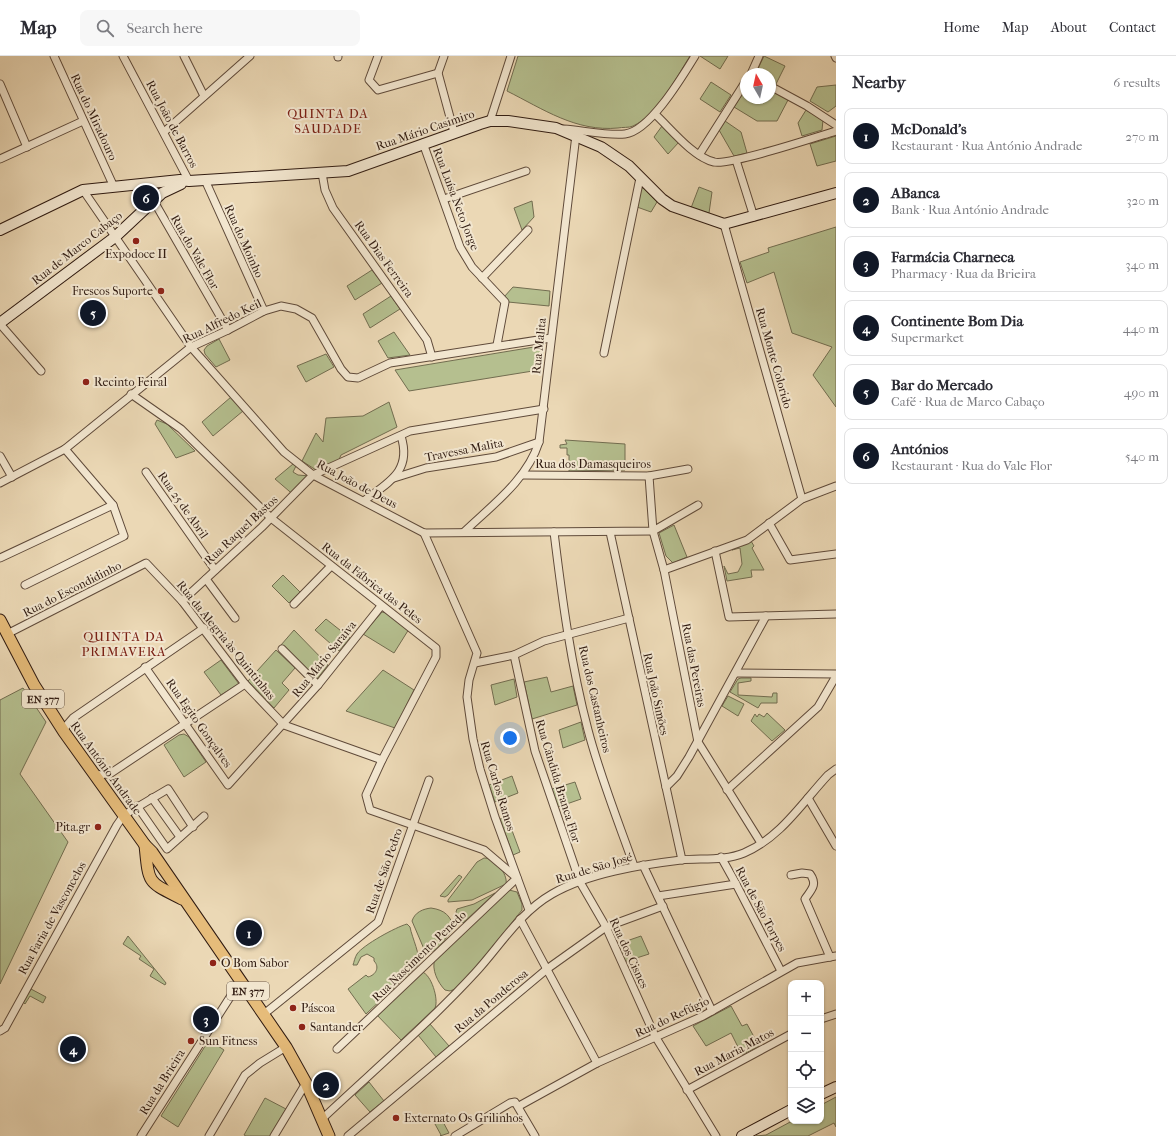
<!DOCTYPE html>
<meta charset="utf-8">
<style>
:root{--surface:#fff;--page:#f7f7f7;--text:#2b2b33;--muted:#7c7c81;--line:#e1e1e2;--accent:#111827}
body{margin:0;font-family:"IM FELL French Canon",serif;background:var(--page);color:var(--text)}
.controls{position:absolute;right:12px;bottom:12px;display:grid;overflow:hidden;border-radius:8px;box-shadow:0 1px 3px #0004}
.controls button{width:36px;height:36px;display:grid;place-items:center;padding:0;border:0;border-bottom:1px solid var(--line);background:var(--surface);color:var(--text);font:20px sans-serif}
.compass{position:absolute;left:740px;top:12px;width:36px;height:36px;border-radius:50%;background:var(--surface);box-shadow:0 1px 3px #0004;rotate:351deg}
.you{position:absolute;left:510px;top:682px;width:14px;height:14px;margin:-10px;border:3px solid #fff;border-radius:50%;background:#1a73e8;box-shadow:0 0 0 6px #1a73e833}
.badge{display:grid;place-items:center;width:26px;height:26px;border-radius:50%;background:var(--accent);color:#fff;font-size:13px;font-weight:700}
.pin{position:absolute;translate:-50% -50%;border:2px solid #fff;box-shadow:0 1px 4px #0006}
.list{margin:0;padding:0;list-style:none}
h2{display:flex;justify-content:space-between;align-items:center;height:52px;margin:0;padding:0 16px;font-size:17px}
h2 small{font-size:13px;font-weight:400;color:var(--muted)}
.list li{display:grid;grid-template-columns:26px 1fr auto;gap:12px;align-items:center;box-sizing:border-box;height:56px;margin:0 8px 8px;padding:0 8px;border:1px solid var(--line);border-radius:8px}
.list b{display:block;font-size:15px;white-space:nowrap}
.list p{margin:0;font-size:13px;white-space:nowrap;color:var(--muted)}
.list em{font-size:13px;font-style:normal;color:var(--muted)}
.icon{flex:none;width:22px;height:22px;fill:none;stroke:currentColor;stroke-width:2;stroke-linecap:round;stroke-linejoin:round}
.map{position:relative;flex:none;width:836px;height:1080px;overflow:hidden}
header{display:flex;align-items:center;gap:24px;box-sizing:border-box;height:56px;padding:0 20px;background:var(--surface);border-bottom:1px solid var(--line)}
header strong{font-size:19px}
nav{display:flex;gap:22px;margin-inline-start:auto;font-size:14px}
.search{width:280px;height:36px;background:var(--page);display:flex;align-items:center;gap:10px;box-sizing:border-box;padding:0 14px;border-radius:8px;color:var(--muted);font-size:15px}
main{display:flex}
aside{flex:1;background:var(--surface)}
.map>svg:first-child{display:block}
</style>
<header>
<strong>Map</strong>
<div class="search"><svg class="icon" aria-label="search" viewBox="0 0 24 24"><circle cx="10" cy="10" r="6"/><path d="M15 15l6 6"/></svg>Search here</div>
<nav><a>Home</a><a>Map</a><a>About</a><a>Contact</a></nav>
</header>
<main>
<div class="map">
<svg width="836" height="1080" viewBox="0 0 836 1080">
<rect width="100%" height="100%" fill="#ebd8b5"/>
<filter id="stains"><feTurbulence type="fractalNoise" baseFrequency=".005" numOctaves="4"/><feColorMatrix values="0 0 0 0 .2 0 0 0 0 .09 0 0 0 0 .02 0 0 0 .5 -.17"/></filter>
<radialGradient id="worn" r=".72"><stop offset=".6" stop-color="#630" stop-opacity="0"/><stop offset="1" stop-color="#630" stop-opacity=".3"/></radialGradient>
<g fill="#b5bf8f" stroke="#726d50">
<path d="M518 0H690C676 22 657 59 633 70 629 72 622 71 618 72 576 76 543 53 507 35Z"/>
<polygon points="700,0 728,0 720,13"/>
<polygon points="764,0 785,10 776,28 770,24 770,18 756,17"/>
<polygon points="711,26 731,39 720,56 700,43"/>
<polygon points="836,29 836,50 828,56 810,45 817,31"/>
<polygon points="746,32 746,42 770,42 770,34 788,44 777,65 757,65 734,51"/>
<polygon points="806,54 823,64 822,74 802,80 798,67"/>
<polygon points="725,65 741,76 747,97 734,100 719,74"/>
<polygon points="662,70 679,86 668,98 654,81"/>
<polygon points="836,80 836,105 817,110 810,88"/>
<polygon points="699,131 712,136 709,157 691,152"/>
<polygon points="641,132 644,132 657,146 651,156 637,151"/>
<polygon points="532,145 534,161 522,174 514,152"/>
<polygon points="836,171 836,351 813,319 832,291 792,277 774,216 747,227 740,206 769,196 768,192"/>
<polygon points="372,214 382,227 355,244 347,230"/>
<polygon points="513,231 550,235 549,250 508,246 504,241"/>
<polygon points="391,240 400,253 370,272 363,258"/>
<polygon points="394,276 396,279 410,299 388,302 378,285"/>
<polygon points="219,283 230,304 216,311 205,298 204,294 207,290"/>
<polygon points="540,290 543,294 541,313 539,314 409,335 395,314"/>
<polygon points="326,298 334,311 306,326 297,310"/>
<polygon points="231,341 243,355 213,380 202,366"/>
<polygon points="389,346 397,371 341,399 338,406 316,414 302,405 316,377 323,386 326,362 363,360"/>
<polygon points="157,364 167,368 195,395 176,402 155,368"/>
<polygon points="565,384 625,388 625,414 569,415 569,399 567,399 567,392 560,392 560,389 567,388"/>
<polygon points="293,408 296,410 293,416 298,419 310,420 312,425 296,441 275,423"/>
<polygon points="674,469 687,501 673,507 666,500 659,477"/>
<polygon points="751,485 754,490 752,492 764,514 751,514 752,521 727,525 724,510 728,518 738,516 742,508 740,492 732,494"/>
<polygon points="283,519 300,536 289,547 272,530"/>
<polygon points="382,556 386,557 409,573 394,597 363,578"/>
<polygon points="326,563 350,582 339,595 315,574"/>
<polygon points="294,574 328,609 317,623 281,589"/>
<polygon points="276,594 295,612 282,627 289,634 274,652 248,625"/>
<polygon points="221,604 239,628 221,639 204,616"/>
<polygon points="383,614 414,634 395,672 346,655"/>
<polygon points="547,621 551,636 573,630 577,649 532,663 524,626"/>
<polygon points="741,622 751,622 751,625 738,627 738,639 772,641 773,637 777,637 777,647 761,647 758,652 730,636 738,623"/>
<polygon points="514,623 517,641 495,649 491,629"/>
<polygon points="23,632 46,666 20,718 68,786 0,928 0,644"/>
<polygon points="728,640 744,648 738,660 722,650"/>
<polygon points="767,657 785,674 772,685 751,665 755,658 757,661 759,658 764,661"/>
<polygon points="581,666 585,684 563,692 559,674"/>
<polygon points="184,678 189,681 206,706 184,721 164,689 179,679"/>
<polygon points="512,720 518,737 495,746 489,729"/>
<polygon points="575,726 581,743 558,751 552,733"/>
<polygon points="507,761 520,796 513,799 500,763"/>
<path d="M484 802C495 802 508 818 506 828L472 844 448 846V844L477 806Z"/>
<polygon points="459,819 462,821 448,839 445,841 440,840"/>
<path d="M509 834 517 836 522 848V854L476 911 455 933 450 935 445 934C438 927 431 913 435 903Z"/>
<polygon points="495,837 463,867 456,856 457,853 474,848"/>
<path d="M431 852C445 854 451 860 454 873L436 894 429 896 424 893 412 865C415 856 423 853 431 852Z"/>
<path d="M407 868 410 871C412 882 421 899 418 909L366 958 348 933 366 919 368 921C376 919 380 911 374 905V902L367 898 361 901 357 909H353C354 906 355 901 357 898 363 889 396 871 407 868Z"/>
<polygon points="128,880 166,927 165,929 150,920 154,913 139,903 141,900 123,888"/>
<polygon points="641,880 649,898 624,906 615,889"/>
<path d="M422 916C431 918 439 943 435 952L401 984 376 958Z"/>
<polygon points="31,933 46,941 43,947 30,940 25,948 23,946"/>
<polygon points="731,950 742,970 747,968 759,990 742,999 731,977 706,990 693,970"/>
<polygon points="430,968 449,990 436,1001 418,979"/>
<polygon points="209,984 224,994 178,1071 161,1060"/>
<polygon points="369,1026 384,1045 370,1056 355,1039"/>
<polygon points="836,1041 836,1071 834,1067 808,1080 756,1080 766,1079 792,1065 821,1065 821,1049"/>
<polygon points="265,1042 286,1053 270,1080 246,1080 244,1079"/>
<polygon points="442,1064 449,1077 440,1080 441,1079 435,1068"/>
</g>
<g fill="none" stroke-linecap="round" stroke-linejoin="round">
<defs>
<g id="street">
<polyline points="54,0 114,131"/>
<polyline points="123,0 189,125"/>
<polyline points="184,0 204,40"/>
<polyline points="338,0 338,1"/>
<polyline points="378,0 369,24 378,34 438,17"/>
<polyline points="444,0 438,17 454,76"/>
<polyline points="835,0 836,2"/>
<polyline points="751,18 759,0"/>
<polyline points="0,28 27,91"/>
<polyline points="770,30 807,50 836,69"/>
<path d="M655 58C671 73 693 101 714 106 729 110 816 81 836 75"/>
<polyline points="490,65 511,0"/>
<path d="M564 73C581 74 608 80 625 78 650 75 682 21 695 0"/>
<polyline points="164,76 250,0"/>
<polyline points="423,87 460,191 472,211 505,246 497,289"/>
<polyline points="699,99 746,25"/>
<polyline points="0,103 83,65"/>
<polyline points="736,104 754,161"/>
<polyline points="322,117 325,134 333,152 427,284 432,301"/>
<polyline points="205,124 264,255"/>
<polyline points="144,128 228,274"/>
<polyline points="83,134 191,291 284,396 313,419 424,477 653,475 698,449"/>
<polyline points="444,143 526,115"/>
<polyline points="724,168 802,443"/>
<polyline points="482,222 528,174"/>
<polyline points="0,268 41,315"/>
<polyline points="604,297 640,122"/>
<polyline points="131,338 181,373 271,462 436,592 436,601 382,704 366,739 370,754 484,794 517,822 337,993"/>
<polyline points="0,400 12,421"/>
<polyline points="146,416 215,514"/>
<polyline points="522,419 649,420 688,413"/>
<polyline points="649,420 653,475 664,514 698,686 761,787"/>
<polyline points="394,422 426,412 496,401 539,386"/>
<polyline points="0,427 65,393 191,291 228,274 264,255 281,250 296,253 312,262 341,313 348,321 358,322 390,307 551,282"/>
<path d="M365 444C389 426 412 415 401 380"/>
<polyline points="769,467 790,504 836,498"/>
<path d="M464 476C491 450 527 424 539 386L576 79"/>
<path d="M554 476C562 542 571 610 588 674 600 720 618 765 634 810"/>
<polyline points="610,476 682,804"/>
<polyline points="424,477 477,597 469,624 467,641 473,683 480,713 495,761 529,854"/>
<polyline points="715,495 729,561 836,558"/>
<polyline points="0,502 113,449 65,393"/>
<polyline points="664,514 747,484 802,443 836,430"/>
<polyline points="206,523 235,562"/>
<polyline points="25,529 124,480 113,449"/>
<polyline points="182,545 262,471 313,419 410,375 544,353"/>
<polyline points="294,548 331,510"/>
<polyline points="7,578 146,507 182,545 245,628 284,669 382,704"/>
<polyline points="282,593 318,629"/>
<polyline points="514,599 544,585 629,562"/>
<polyline points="475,607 514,599 535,695 580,826 606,871 655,980 716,1080"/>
<polyline points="145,611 228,729 318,629 381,550"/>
<polyline points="736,617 836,618"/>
<polyline points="64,676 66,670 73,662 204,572"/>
<polyline points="94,717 100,719 111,717 245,628"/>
<polyline points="666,731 677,720 689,701 766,560"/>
<polyline points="727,734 818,651 836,620"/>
<polyline points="152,742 180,781"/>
<polyline points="808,742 836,790"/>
<polyline points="137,750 167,793 204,760"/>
<polyline points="721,801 736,828 781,915"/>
<polyline points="643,809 712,955"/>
<path d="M791 819 802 817 810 818C818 829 811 834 805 843L830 901"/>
<polyline points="658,840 736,828"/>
<polyline points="520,863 597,1007"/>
<polyline points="264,958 378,866 429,724"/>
<polyline points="821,963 836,958"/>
<polyline points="0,975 5,972 117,769 124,759 168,733 193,771"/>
<polyline points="687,1034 791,978"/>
<polyline points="519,1050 597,1007 703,960 797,907 836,900"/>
<path d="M322 1063C373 1015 427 969 475 917 500 890 519 857 552 838 588 817 640 809 681 804 701 802 725 805 744 797 780 782 802 747 828 719L836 713"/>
<polyline points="141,1080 241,924"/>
<polyline points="209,1080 245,1019 260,1007 286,991"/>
<polyline points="274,1080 306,1027"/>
<polyline points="348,1080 547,913 606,871 663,850"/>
<polyline points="455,1080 510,1047 515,1046 535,1080"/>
</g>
<g id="secondary">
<polyline points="0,174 83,134 180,124 189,125 348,115 480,68 490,65 508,65 556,72 601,91 629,110 662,143 672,150 724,168 836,137"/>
<polyline points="0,267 115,181 162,137 181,128"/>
<polyline points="821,1038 836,1031"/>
<polyline points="742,1080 791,1054"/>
</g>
<g id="primary">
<polyline points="0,564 34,629 64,676 145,789 152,796 286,991 306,1027 329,1080"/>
<path d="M145 789C149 829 147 825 182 843"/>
</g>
</defs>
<use href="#street" stroke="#5f4a3a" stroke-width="9"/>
<use href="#secondary" stroke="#301b11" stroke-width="12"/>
<use href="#primary" stroke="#301b11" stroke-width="13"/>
<use href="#street" stroke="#f2e6cf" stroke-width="7"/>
<use href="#secondary" stroke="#f2e6cf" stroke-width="10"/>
<use href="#primary" stroke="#e6bc7a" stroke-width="11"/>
</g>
<g fill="#8f2418" stroke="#f2e6cf" stroke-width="1.5">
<circle cx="136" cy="185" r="4"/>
<circle cx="161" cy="235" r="4"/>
<circle cx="86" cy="326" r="4"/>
<circle cx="98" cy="771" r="4"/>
<circle cx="213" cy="907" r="4"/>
<circle cx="293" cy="952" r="4"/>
<circle cx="302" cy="971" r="4"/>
<circle cx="191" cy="985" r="4"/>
<circle cx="396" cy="1062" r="4"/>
</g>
<g text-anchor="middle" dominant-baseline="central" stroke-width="4" stroke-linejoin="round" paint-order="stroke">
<g fill="#f2e6cf" stroke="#6a584a" stroke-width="1">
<rect x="22" y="634" width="42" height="18" rx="3"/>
<rect x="227" y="926" width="42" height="18" rx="3"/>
</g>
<g font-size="11" font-weight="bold" fill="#301b11">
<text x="43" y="643">EN 377</text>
<text x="248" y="935">EN 377</text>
</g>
<g font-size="12" fill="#301b11" stroke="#f2e6cf">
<text transform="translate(94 61) rotate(65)">Rua do Miradouro</text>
<text transform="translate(172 68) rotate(62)">Rua João de Barros</text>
<text transform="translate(425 74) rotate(-19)">Rua Mário Casimiro</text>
<text transform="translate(456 143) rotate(69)">Rua Luísa Neto Jorge</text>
<text transform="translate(244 185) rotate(66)">Rua do Moinho</text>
<text transform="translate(77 192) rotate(-38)">Rua de Marco Cabaço</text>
<text transform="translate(195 196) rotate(60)">Rua do Vale Flor</text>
<text transform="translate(384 203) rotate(54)">Rua Dias Ferreira</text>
<text transform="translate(222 265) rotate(-26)">Rua Alfredo Keil</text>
<text transform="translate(539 290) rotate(-84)">Rua Malita</text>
<text transform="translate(774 302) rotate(74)">Rua Monte Colorido</text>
<text transform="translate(464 394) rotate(-11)">Travessa Malita</text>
<text x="593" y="408">Rua dos Damasqueiros</text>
<text transform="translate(357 428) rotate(28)">Rua João de Deus</text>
<text transform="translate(183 449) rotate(55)">Rua 25 de Abril</text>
<text transform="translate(241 474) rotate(-43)">Rua Raquel Bastos</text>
<text transform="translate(372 527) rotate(38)">Rua da Fábrica das Peles</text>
<text transform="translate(72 533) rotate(-27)">Rua do Escondidinho</text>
<text transform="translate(226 584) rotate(51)">Rua da Alegria às Quintinhas</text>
<text transform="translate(324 603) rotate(-51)">Rua Mário Saraiva</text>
<text transform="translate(694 609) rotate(79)">Rua das Pereiras</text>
<text transform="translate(656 638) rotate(78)">Rua João Simões</text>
<text transform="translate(595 643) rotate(77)">Rua dos Castanheiros</text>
<text transform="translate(199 667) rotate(55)">Rua Egito Gonçalves</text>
<text transform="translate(106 712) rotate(54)">Rua António Andrade</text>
<text transform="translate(558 725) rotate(73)">Rua Cândida Branca Flor</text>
<text transform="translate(498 730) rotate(73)">Rua Carlos Ramos</text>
<text transform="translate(594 812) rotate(-17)">Rua de São José</text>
<text transform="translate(384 815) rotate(-71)">Rua de São Pedro</text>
<text transform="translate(761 853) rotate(62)">Rua de São Torpes</text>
<text transform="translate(52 862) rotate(-61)">Rua Faria de Vasconcelos</text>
<text transform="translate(629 897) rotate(65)">Rua dos Cisnes</text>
<text transform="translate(419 900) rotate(-44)">Rua Nascimento Penedo</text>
<text transform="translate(491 945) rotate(-40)">Rua da Ponderosa</text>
<text transform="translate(672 961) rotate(-25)">Rua do Refúgio</text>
<text transform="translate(734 996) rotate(-28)">Rua Maria Matos</text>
<text transform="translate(162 1026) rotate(-58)">Rua da Brieira</text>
</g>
<g font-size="12" fill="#301b11" stroke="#f2e6cf" text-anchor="start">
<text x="136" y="198" text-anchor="middle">Expodoce II</text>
<text x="153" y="235" text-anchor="end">Frescos Suporte</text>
<text x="94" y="326">Recinto Feiral</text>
<text x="90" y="771" text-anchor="end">Pita.gr</text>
<text x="221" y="907">O Bom Sabor</text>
<text x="301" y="952">Páscoa</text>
<text x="310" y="971">Santander</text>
<text x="199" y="985">Sun Fitness</text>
<text x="404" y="1062">Externato Os Grilinhos</text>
</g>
<g font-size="13" letter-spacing="1" fill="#7a1f14" stroke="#f2e6cf">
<text x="328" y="57">QUINTA DA<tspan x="328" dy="15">SAUDADE</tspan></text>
<text x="124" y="580">QUINTA DA<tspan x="124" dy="15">PRIMAVERA</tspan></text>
</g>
</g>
<rect width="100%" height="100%" filter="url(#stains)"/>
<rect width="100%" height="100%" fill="url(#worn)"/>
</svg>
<div class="controls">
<button>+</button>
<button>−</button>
<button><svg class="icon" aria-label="locate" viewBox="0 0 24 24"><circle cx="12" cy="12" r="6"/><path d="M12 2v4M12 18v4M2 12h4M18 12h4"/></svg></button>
<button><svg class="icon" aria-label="layers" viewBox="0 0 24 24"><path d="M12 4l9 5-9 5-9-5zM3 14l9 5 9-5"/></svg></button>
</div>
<svg class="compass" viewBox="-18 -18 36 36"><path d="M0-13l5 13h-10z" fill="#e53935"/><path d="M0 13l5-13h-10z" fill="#7c7c81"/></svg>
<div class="you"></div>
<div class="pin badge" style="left:249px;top:877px">1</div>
<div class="pin badge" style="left:326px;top:1029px">2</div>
<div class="pin badge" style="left:206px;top:963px">3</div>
<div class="pin badge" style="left:73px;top:993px">4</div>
<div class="pin badge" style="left:93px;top:257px">5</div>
<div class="pin badge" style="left:146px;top:142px">6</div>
</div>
<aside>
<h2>Nearby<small>6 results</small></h2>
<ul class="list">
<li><span class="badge">1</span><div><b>McDonald's</b><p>Restaurant · Rua António Andrade</p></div><em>270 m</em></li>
<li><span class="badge">2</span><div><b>ABanca</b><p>Bank · Rua António Andrade</p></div><em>320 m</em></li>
<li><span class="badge">3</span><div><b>Farmácia Charneca</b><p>Pharmacy · Rua da Brieira</p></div><em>340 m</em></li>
<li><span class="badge">4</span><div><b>Continente Bom Dia</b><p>Supermarket</p></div><em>440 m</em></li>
<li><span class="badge">5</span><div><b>Bar do Mercado</b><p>Café · Rua de Marco Cabaço</p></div><em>490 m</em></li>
<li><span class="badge">6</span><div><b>Antónios</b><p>Restaurant · Rua do Vale Flor</p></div><em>540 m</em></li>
</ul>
</aside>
</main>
